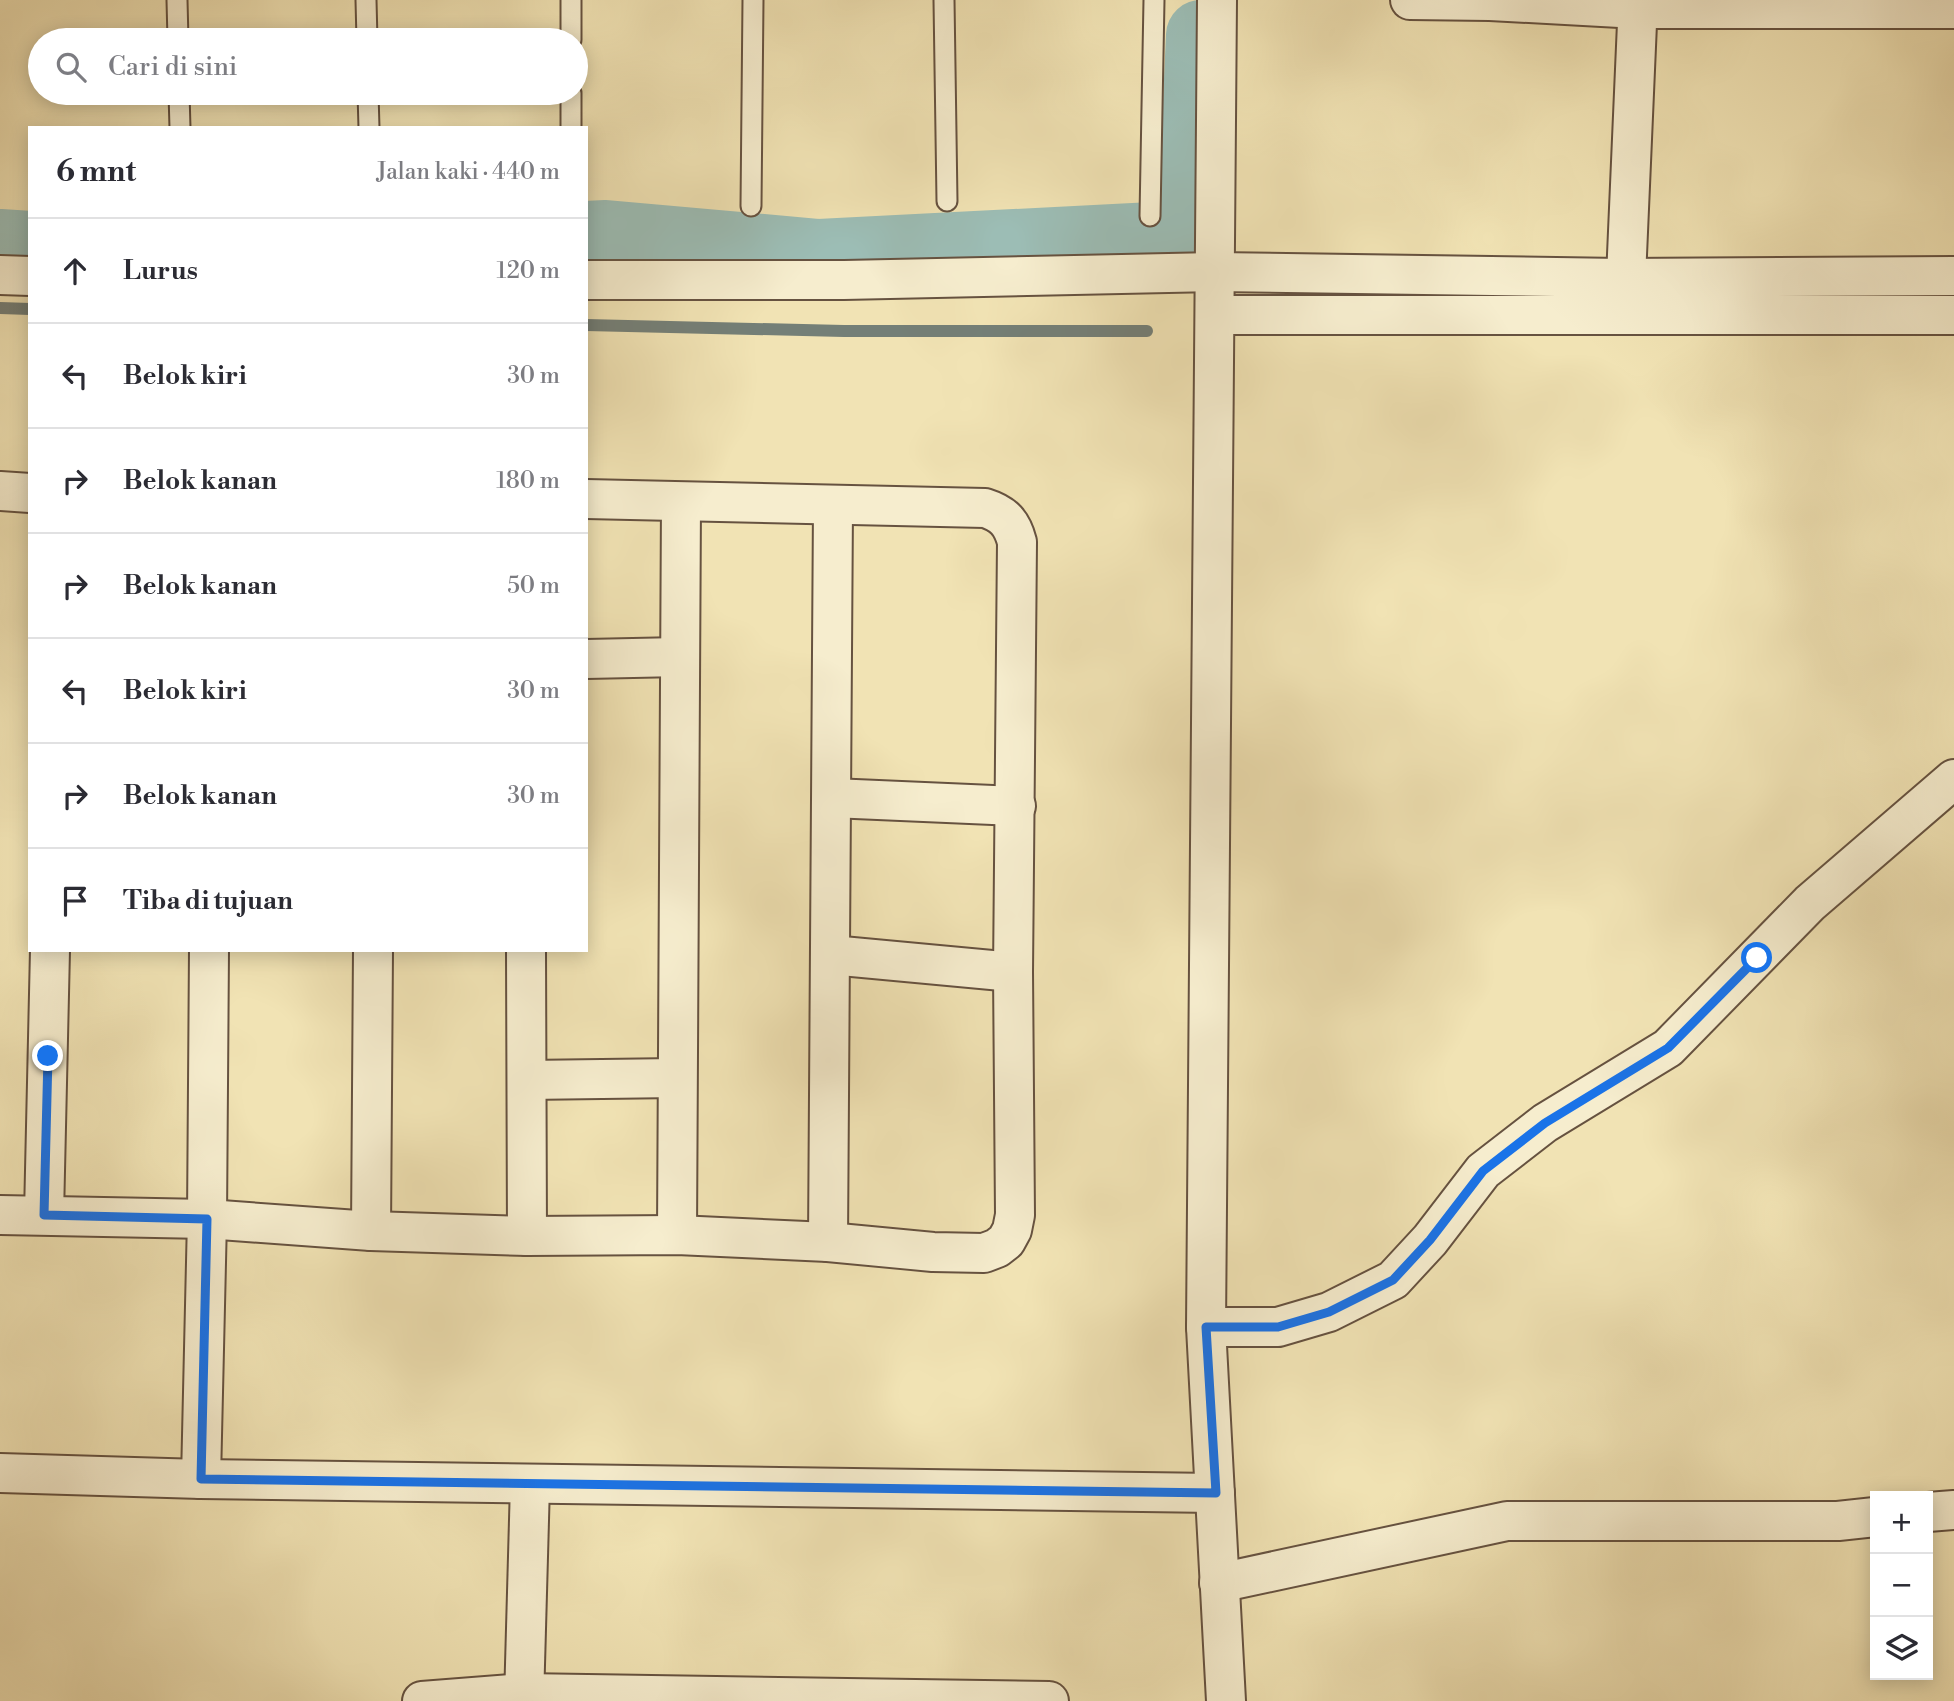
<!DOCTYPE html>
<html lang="id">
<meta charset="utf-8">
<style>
:root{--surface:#fff;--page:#f7f7f7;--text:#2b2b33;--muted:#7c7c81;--line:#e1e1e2}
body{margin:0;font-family:"Libre Bodoni",serif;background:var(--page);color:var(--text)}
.controls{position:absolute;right:21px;bottom:21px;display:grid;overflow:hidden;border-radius:0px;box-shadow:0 4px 18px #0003}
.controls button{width:63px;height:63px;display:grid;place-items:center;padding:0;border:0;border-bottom:2px solid var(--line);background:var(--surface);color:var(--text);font:35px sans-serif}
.stop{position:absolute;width:21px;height:21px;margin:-16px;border:5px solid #1a73e8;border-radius:50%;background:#fff}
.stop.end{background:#1a73e8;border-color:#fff;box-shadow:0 2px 7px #0008}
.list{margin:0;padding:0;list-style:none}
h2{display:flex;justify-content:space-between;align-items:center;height:91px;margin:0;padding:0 28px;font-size:30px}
h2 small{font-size:23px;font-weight:400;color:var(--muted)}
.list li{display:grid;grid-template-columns:46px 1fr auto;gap:21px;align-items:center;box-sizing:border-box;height:105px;padding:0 28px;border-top:2px solid var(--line)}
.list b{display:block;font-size:26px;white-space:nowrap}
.list em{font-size:23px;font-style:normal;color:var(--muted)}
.icon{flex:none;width:38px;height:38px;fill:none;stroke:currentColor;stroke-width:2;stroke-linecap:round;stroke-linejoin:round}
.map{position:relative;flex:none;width:1954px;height:1701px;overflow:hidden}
.search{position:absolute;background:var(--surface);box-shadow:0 4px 18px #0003;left:28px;top:28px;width:560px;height:77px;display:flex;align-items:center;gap:18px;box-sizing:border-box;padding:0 24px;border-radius:38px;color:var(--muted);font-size:26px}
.panel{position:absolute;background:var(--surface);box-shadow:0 4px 18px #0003;left:28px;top:126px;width:560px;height:826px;border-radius:0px}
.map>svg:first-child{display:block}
</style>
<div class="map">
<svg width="1954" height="1701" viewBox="0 0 1954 1701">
<rect width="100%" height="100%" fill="#f1e3b4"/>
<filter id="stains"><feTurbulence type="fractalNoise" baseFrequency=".00286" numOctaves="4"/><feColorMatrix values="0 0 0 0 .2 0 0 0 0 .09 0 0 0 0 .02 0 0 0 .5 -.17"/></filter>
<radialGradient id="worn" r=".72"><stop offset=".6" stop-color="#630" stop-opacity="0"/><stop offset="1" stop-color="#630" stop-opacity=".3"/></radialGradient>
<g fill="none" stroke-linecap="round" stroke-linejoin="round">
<g stroke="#747f77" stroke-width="12">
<polyline points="0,308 30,309"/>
<polyline points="586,325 844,331 1147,331"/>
</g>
<g stroke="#9cbdb5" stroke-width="70">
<polyline points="586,236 606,235 819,254 1192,235 1201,35"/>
<polyline points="0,244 30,246"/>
</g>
<defs>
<g id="lane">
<polyline points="177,0 178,40"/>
<polyline points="366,0 367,40"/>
<polyline points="944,0 947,201"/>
<polyline points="571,40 571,0"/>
<polyline points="179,93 180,128"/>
<polyline points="368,93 369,128"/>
<polyline points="571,128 571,93"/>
<polyline points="751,206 753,0"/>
<polyline points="1150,216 1154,0"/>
</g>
<g id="street">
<polyline points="1217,0 1206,1327 1226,1701"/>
<polyline points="1410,0 1490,1 1638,9 1954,9"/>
<polyline points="0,275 30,276"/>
<polyline points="1626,278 1638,0"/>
<polyline points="586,280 844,280 1215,272 1621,278 1954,276"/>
<polyline points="1215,315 1954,315"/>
<polyline points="0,491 30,493"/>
<polyline points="586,659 680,657"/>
<polyline points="832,798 1016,806"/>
<polyline points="526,950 527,1236"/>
<polyline points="831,955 1013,972"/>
<polyline points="527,1080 677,1078"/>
<path d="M0 1215 207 1219 371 1231 527 1236 677 1235 828 1242 933 1252 984 1253 997 1248 1006 1241 1012 1230 1015 1215 1013 972 1017 542C1012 523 1004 514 985 508L586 499"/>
<polyline points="44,1215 50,950"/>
<polyline points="371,1231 373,950"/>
<polyline points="677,1235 681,502"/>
<polyline points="828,1242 833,506"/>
<polyline points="1206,1327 1278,1327 1329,1312 1393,1280 1430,1240 1483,1171 1545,1123 1668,1048 1810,903 1954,779"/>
<polyline points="0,1473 201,1479 1215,1493"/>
<polyline points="201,1479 207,1219 209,950"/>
<polyline points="1928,1512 1954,1510"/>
<polyline points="1219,1583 1507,1521 1838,1521 1875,1517"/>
<polyline points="422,1701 523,1693 1049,1701"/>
<polyline points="524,1701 530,1484"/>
</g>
</defs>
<use href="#lane" stroke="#665240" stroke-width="23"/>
<use href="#street" stroke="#665240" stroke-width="42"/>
<use href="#lane" stroke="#f6edce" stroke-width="19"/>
<use href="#street" stroke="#f6edce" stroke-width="38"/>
</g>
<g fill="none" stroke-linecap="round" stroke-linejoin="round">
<polyline stroke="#1a73e8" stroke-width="9" points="48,1056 44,1215 207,1219 201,1479 1216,1493 1206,1327 1278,1327 1329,1312 1393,1280 1430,1240 1483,1171 1545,1123 1668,1048 1757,958"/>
</g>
<rect width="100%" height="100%" filter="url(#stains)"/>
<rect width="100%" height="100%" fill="url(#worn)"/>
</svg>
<div class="controls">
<button>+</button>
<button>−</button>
<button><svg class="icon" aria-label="layers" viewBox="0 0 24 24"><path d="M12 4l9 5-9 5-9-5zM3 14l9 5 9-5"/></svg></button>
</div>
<div class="stop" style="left:1757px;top:958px"></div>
<div class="stop end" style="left:48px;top:1056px"></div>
<div class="search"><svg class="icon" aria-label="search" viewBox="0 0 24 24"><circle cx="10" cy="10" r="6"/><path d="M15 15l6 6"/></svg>Cari di sini</div>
<section class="panel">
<h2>6 mnt<small>Jalan kaki · 440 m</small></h2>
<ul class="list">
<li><svg class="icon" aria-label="ahead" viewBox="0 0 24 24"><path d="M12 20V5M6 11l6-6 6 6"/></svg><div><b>Lurus</b></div><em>120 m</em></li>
<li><svg class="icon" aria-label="left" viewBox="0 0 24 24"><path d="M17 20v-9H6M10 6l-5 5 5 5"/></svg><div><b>Belok kiri</b></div><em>30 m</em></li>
<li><svg class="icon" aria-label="right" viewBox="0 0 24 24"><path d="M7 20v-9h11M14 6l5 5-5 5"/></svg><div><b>Belok kanan</b></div><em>180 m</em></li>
<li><svg class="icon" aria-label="right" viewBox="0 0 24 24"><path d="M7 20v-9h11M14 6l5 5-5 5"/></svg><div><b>Belok kanan</b></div><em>50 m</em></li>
<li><svg class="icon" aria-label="left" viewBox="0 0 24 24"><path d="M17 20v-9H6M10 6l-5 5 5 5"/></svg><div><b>Belok kiri</b></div><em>30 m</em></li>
<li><svg class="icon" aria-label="right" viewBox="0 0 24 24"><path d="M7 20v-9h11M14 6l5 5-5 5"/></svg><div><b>Belok kanan</b></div><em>30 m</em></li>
<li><svg class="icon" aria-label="arrive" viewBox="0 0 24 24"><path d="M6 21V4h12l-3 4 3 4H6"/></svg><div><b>Tiba di tujuan</b></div></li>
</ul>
</section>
</div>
